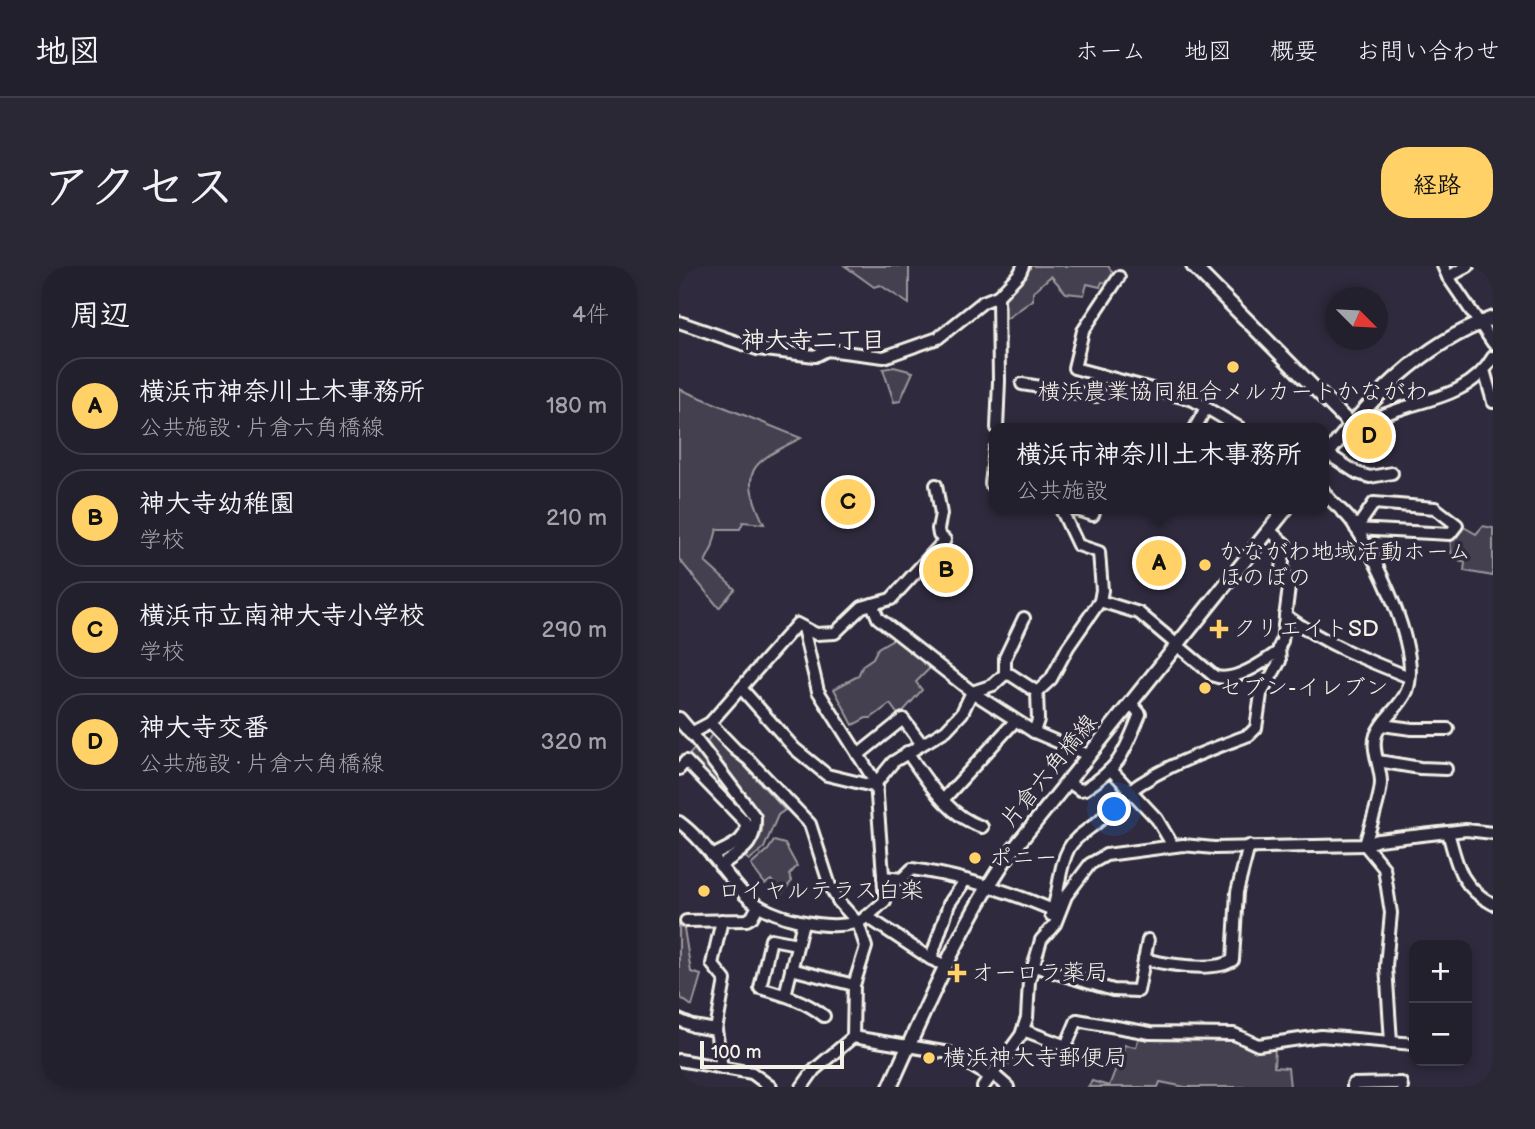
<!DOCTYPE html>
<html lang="ja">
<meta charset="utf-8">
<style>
:root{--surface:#23202e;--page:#2b2836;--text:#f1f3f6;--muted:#a3a3aa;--line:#403e4a;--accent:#ffd166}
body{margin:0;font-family:"Balsamiq Sans","Klee One",sans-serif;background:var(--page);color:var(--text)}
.controls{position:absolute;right:21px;bottom:21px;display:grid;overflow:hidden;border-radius:14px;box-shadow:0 4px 10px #0003}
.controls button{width:63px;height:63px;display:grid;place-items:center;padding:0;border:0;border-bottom:2px solid var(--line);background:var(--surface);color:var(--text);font:35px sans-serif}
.compass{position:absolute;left:646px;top:21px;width:63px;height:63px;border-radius:50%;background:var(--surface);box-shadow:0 4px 10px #0003;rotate:114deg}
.scale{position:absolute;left:21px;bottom:18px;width:144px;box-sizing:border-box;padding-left:7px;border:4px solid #f4f1e8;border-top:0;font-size:19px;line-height:24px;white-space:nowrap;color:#f4f1e8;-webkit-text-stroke:5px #2f2a3d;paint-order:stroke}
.you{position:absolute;left:436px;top:544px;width:24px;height:24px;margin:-18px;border:5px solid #fff;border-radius:50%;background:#1a73e8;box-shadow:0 0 0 10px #1a73e833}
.badge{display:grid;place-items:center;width:46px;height:46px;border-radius:50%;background:var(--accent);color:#111;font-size:23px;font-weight:700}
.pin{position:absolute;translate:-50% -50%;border:4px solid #fff;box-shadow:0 2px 7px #0006}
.popup{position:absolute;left:310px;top:157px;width:340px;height:91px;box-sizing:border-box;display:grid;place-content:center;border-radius:14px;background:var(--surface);filter:drop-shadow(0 2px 5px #0005);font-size:23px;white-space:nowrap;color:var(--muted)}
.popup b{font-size:26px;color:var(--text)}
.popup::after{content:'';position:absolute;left:50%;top:100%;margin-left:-14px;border:14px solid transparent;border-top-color:var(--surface)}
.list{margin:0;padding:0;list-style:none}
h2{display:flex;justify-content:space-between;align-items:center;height:91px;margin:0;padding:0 28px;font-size:30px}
h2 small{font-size:23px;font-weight:400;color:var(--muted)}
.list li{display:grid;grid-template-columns:46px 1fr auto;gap:21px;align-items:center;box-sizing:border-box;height:98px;margin:0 14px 14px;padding:0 14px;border:2px solid var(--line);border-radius:28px}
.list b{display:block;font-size:26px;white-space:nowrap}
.list p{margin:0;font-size:23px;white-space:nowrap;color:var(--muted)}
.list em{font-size:23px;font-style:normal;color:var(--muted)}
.map{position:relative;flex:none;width:814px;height:821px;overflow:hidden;border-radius:28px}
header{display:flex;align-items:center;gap:42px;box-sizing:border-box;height:98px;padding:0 35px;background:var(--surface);border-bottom:2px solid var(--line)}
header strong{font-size:33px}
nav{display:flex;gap:38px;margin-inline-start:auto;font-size:24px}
.intro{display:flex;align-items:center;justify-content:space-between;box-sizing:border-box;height:168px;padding:0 42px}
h1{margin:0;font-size:49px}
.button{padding:18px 32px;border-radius:28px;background:var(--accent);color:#111;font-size:24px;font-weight:700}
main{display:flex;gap:42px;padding:0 42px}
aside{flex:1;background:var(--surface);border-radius:28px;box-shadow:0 4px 10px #0003}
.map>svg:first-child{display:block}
</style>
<header>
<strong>地図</strong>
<nav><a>ホーム</a><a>地図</a><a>概要</a><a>お問い合わせ</a></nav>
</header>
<div class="intro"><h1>アクセス</h1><a class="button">経路</a></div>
<main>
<aside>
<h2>周辺<small>4件</small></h2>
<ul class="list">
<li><span class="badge">A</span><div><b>横浜市神奈川土木事務所</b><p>公共施設 · 片倉六角橋線</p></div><em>180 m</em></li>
<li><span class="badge">B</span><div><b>神大寺幼稚園</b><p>学校</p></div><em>210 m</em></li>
<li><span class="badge">C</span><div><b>横浜市立南神大寺小学校</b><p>学校</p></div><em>290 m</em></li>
<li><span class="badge">D</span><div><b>神大寺交番</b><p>公共施設 · 片倉六角橋線</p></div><em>320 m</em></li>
</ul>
</aside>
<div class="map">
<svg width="814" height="821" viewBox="0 0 814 821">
<rect width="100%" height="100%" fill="#2f2a3d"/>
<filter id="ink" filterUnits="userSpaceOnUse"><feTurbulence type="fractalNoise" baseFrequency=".0143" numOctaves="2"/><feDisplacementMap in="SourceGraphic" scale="14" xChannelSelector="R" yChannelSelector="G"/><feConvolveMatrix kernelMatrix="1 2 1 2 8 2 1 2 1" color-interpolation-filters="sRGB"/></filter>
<g filter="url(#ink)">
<g fill="#454050" stroke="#9c989c" stroke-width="2">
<polygon points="166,0 230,0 230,38 201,19 195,21"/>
<polygon points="347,0 429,0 436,10 431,17 423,16 421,21 408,18 405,29 387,27 372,10 354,26 354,34 327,53 327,40 323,30"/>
<polygon points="215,101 234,106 221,135 215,136 204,103"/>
<path d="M0 123 122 172C72 197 59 203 85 258L64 256 61 263H38L33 282 26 296 56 323 40 342 0 293Z"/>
<polygon points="783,260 797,268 804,260 814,262 814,310 785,305 786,296 773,292 771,272"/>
<polygon points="216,372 253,400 237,416 243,424 220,450 211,438 192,452 187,452 174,459 155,423 179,410 184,399 194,392 199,382"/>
<path d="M34 466 106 544 99 549 85 582 70 594 65 590C81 574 87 569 81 546L28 476Z"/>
<polygon points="16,482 71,552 69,553 9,490"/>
<polygon points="95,575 106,578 118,600 110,609 113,615 103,627 92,614 86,618 72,599 89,584"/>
<polygon points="4,656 12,706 22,709 13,740 2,732 0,726 0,658"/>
<polygon points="461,767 555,770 596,781 595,801 609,802 611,821 506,821 481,816 479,821 409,821 413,815 430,820 446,779 457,781"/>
</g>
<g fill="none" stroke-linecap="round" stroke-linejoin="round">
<defs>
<g id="minor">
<polyline points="764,0 769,11 814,77"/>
<polyline points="440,11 404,65 395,102 514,134 561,162"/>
<polyline points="769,11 789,0"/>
<polyline points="319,30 341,7 344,0"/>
<polyline points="0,56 78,83 136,90 148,84 205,91 259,72 304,36 319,30 320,115 318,162"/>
<polyline points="805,104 814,136"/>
<polyline points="343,118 417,130 422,109"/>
<path d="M671 158C692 155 710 146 730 140 762 131 796 123 814 91"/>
<polyline points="516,162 527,142"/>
<polyline points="649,188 678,207 691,211 713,207"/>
<polyline points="312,218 316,183"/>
<path d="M644 224C651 237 664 243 673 256 696 290 743 384 728 425 721 442 703 452 697 469 692 483 702 502 702 516 702 532 690 563 686 579L705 602 712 647 707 700 712 776"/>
<polygon points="695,237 756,242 778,259 771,268 677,263"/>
<polyline points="395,243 414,249 416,243"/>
<path d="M421 335 460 347 535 410C554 418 585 396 600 385"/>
<polyline points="193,338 199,352 293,426 355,466 359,454 358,426 372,413 389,381 421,335 423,324 420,286 399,279 382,243"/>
<path d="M606 349C644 377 687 394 730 411"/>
<polyline points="326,408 332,409 358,426"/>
<polyline points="62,422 116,483 148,509 198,521"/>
<polyline points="31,457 57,484 69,493 131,558 151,620 160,636 179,657 187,681 175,719 174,771 135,804 123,821"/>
<polyline points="703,459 733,463 769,463"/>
<polyline points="355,466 409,489"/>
<path d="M228 486C248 514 268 550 303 561"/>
<polyline points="179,489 224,453 242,477"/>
<polyline points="699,495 741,502 767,503"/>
<path d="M0 503 7 495 66 556C72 575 47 582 33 590"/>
<polyline points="433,505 478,553 494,580"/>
<path d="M388 515 401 524 406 523C442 500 445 487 461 448L452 437"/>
<polyline points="197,517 214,496 267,464 283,447 293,426 314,419 326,408 326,392 345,352"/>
<polyline points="264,534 336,455"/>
<path d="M0 556C26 575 43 605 65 628 88 652 144 664 176 657 186 655 197 642 206 635L197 517 139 425 124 362"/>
<path d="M769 566C778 599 781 621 814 638"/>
<path d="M41 600C62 585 77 580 76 551L12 467 31 457 118 358 137 368 156 367 183 341 212 333 266 274 260 269 259 263 262 248 257 219"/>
<path d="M204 611 223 613 233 603C281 610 329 625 374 644"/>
<path d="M372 649C381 626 379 602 390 582 397 569 412 563 422 553 427 548 431 541 436 537 474 503 523 487 570 469L577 462 582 428 601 395 600 381 603 375 610 321 603 303 606 278 590 264"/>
<polyline points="187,650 252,693 267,700"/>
<polyline points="7,655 68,654 73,651 79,640"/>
<path d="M118 678 92 673 81 722C103 728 127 735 145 750"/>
<polyline points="252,693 270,638 285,616"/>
<path d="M465 693C486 698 535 707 554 694L558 626 570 580"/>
<polyline points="355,700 434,724 459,725 469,674"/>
<polyline points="112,703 175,719"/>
<polyline points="106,729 124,656"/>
<polyline points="0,754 14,760 37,764 43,802"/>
<polyline points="37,764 46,714 33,698 43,654"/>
<polyline points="344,764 387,780 398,754 471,767 555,768 579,779 642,770 735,778"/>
<polyline points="174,771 271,787 311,811"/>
<polyline points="0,794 73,807 92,821"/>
<polyline points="314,808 329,821"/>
<polyline points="304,821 342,769 348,752 350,715 362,674 376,658 387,630 411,598 427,589 504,579 535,582 686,579 699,574 787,564 814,567"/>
<polyline points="674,821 674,818 722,817 723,821"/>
</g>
<g id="tertiary">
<polyline points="514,0 671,158"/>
<path d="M644 194C690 134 741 79 814 52"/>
<polyline points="0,453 12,467"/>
<path d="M211 821C246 744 279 665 326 594L607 243"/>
</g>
</defs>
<use href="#minor" stroke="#f4f1e8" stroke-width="16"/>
<use href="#tertiary" stroke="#f4f1e8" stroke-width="18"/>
<use href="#minor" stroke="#2f2a3d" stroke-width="10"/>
<use href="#tertiary" stroke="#2f2a3d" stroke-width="12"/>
</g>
</g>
<g fill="#ffd166" stroke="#2f2a3d" stroke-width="2.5">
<circle cx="554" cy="101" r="7"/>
<circle cx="526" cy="299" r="7"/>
<path d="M536.5 352.5h7v7h7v7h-7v7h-7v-7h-7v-7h7z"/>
<circle cx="526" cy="422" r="7"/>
<circle cx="296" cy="592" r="7"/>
<circle cx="25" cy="625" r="7"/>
<path d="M274.5 696.5h7v7h7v7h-7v7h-7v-7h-7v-7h7z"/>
<circle cx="250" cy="792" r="7"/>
</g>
<g text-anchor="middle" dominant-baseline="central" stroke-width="7" stroke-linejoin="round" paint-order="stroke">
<g font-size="23" fill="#f4f1e8" stroke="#2f2a3d" text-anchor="start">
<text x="554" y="126" text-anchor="middle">横浜農業協同組合メルカートかながわ</text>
<text x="540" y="286">かながわ地域活動ホーム<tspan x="540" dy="26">ほのぼの</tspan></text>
<text x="554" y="363">クリエイトSD</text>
<text x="540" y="422">セブン-イレブン</text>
<text x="310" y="592">ポニー</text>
<text x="39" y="625">ロイヤルテラス白楽</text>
<text x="292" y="707">オーロラ薬局</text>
<text x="264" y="792">横浜神大寺郵便局</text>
</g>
<g font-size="23" fill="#f4f1e8" stroke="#2f2a3d">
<text transform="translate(370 505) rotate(-51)">片倉六角橋線</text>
</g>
<g font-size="24" font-weight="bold" fill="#f4f1e8" stroke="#2f2a3d">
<text x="134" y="74">神大寺二丁目</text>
</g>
</g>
</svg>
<div class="controls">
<button>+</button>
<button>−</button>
</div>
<svg class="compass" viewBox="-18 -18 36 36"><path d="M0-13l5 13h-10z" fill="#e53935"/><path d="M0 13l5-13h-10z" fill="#a3a3aa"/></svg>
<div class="scale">100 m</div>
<div class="you"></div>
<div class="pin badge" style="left:480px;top:297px">A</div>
<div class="popup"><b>横浜市神奈川土木事務所</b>公共施設</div>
<div class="pin badge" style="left:267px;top:304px">B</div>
<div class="pin badge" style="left:169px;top:236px">C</div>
<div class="pin badge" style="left:690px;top:170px">D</div>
</div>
</main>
